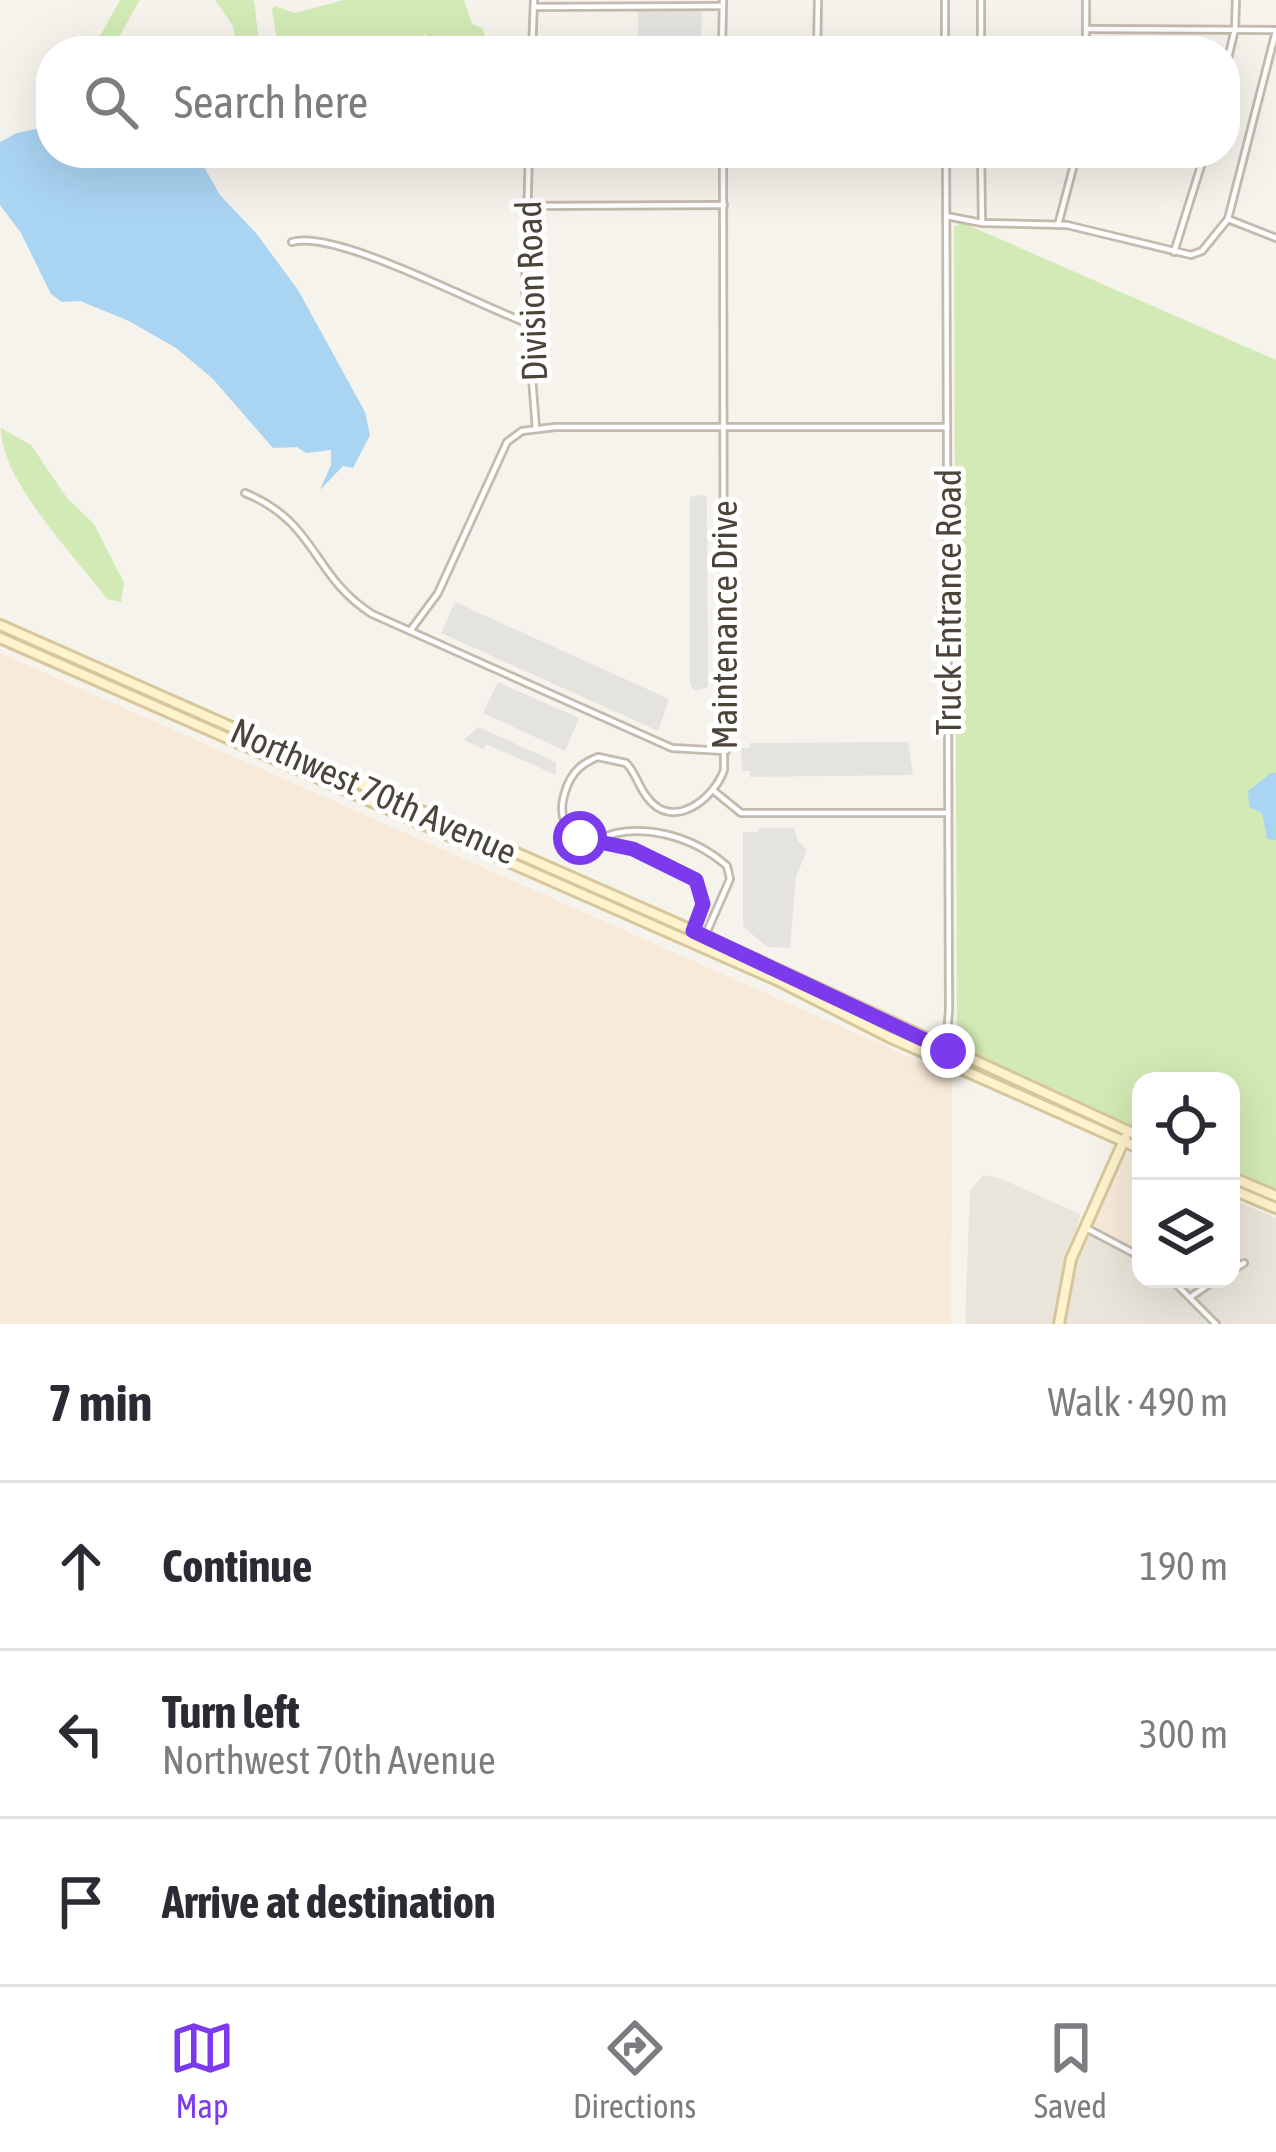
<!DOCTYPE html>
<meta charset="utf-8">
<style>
:root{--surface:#fff;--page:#f7f7f7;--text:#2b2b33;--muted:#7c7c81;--line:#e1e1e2;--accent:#7c3aed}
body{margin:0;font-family:"Asap Condensed",sans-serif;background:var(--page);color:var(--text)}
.controls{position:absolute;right:36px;bottom:36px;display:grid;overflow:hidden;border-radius:24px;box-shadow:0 12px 48px #0002}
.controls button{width:108px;height:108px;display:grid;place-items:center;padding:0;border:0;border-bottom:3px solid var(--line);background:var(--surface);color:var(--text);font:60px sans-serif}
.stop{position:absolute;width:36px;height:36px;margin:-27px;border:9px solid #7c3aed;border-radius:50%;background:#fff}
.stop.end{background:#7c3aed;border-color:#fff;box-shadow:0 3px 12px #0008}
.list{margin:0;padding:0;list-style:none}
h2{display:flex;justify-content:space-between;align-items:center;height:156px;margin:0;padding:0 48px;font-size:51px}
h2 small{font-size:39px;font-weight:400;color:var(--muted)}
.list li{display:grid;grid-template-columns:78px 1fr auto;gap:36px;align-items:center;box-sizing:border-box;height:168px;padding:0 48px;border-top:3px solid var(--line)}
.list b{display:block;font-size:45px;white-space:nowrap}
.list p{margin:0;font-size:39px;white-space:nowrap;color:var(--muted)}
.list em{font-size:39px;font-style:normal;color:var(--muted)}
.icon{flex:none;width:66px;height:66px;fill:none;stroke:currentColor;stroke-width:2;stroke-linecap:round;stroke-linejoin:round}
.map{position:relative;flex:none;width:1276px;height:1324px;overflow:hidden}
.search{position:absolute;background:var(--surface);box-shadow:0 12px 48px #0002;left:36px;right:36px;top:36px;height:132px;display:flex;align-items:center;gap:30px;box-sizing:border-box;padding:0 42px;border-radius:48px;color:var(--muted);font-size:45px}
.sheet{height:660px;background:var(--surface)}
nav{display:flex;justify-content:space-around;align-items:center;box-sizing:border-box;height:168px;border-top:3px solid var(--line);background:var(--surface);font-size:33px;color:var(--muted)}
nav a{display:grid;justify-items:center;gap:6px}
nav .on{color:var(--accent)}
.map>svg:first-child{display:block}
</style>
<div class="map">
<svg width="1276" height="1324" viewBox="0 0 1276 1324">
<rect width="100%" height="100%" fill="#f6f3ec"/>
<g fill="#eae5da">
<polygon points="983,1175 999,1178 1080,1214 1054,1324 965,1324 970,1191"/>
<polygon points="1231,1199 1276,1218 1276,1324 1219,1324 1177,1279 1231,1279"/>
<polygon points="1092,1234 1141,1262 1141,1279 1164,1279 1208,1324 1064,1324 1075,1260 1085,1237"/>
</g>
<g fill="#f7ead8">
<polygon points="0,653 952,1076 951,1324 0,1324"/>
<polygon points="1129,1154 1141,1154 1141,1252 1095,1226 1093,1221 1119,1164"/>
</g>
<g fill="#d2eab5">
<path d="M120 0H140C116 36 125 51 76 51L101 34Z"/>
<polygon points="215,0 254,0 260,51 237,51 233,26"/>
<polygon points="344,0 464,0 472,24 482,28 485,35 480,51 435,51 425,33 416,51 292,51 276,35 272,9 275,6 295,13"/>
<polygon points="963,223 1276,360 1276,1190 1231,1170 1231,1081 1141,1081 1141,1130 962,1051 957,1046 954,227"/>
<path d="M1 428 31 445 67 498 94 524 124 583 121 602 107 599C76 557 0 480 1 428Z"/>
</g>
<g fill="#e5e3e0">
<polygon points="638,11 702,11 701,44 638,43"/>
<polygon points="702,495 707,497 708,687 694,691 690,684 690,497"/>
<polygon points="455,602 669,699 658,731 441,633"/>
<polygon points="498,682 579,718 565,751 483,713"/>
<polygon points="478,727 556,762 556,775 486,744 483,749 464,740"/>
<polygon points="908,742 913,775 750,777 750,771 742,771 741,748 750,748 750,743"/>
<polygon points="759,828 794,828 798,841 807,850 796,877 790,948 767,947 743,926 743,832 758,832"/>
</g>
<g fill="#a9d4f2">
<polygon points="51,126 51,153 196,153 220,195 256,233 298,290 365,412 370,435 353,468 343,466 320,490 331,465 331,450 306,453 297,447 273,448 212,378 176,348 129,321 80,301 62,302 51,294 21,233 0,205 0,142 17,133"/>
<polygon points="1271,773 1276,773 1276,840 1267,839 1262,813 1249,807 1248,791"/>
</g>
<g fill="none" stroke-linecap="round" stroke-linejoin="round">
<defs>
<g id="street">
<polyline points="945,0 945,51"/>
<polyline points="981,0 981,51"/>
<polyline points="1086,0 1086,51"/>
<polyline points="534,7 723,6"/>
<polyline points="1087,29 1276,30"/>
<polyline points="532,51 534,0"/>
<polyline points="722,51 723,0"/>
<polyline points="817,51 818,0"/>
<polyline points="1225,71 1235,29 1236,0"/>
<polyline points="529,153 525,287 536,429"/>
<polyline points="981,153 982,223"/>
<polyline points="527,206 724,205"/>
<polyline points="946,216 982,223 1067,225 1191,255 1202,251 1228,219 1276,238"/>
<polyline points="1228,219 1276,31"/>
<polyline points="1058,225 1077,153"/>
<path d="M292 242C336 229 477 305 527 323"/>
<polyline points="1174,252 1205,153"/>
<path d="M245 493C317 522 312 576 372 614L672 748 726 751"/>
<polyline points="410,631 438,593 507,442 522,431 555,427 947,427"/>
<polyline points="714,791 741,813 946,813"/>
<path d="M596 840C639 820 693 836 727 866L730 879 705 936 689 941"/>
<path d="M689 941 703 904 696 880C676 866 650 854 627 847 595 838 548 841 566 789 572 772 582 763 598 757L626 763C636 773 638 786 647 797 672 832 714 799 724 770L723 153"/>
<polyline points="945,1059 949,1010 946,153"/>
<polyline points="1088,1229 1141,1257"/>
<polyline points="1231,1271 1244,1263"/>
<polyline points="1171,1279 1216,1324"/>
<polyline points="1192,1296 1217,1279"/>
</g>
<g id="secondary">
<polyline points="0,625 705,936 1141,1137"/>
<polyline points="0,638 777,980 887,1036 1141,1149"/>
<polyline points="1231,1177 1276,1196"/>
<polyline points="1231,1189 1276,1208"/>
<polyline points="1059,1324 1071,1259 1125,1138"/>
</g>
</defs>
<use href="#street" stroke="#c2bbae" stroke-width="10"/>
<use href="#secondary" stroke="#d6c79b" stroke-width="14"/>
<use href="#street" stroke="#fff" stroke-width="4.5"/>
<use href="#secondary" stroke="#fff3cd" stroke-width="8"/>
</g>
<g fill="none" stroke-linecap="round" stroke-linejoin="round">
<polyline stroke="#7c3aed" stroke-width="15" points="580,838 633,849 696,880 703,904 693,931 948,1051"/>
</g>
<g text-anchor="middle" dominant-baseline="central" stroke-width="10" stroke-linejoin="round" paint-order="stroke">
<g font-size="36" fill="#4b4439" stroke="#fff">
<text transform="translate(531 291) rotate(-92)">Division Road</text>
<text transform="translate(948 602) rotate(-90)">Truck Entrance Road</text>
<text transform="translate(724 625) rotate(-90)">Maintenance Drive</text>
<text transform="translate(374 791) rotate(24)">Northwest 70th Avenue</text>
</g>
</g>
</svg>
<div class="controls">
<button><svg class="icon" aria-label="locate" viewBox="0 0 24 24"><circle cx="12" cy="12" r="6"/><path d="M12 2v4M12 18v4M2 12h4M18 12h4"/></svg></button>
<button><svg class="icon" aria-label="layers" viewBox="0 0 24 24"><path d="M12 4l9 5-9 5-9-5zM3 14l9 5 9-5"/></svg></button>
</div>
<div class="stop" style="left:580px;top:838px"></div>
<div class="stop end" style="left:948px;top:1051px"></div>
<div class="search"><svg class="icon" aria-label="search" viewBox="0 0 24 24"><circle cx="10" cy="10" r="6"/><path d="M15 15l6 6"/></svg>Search here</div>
</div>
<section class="sheet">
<h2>7 min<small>Walk · 490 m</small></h2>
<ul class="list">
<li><svg class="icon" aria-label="ahead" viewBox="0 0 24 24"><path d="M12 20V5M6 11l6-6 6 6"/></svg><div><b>Continue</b></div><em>190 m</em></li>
<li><svg class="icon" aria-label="left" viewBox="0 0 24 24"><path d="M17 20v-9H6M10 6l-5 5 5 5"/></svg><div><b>Turn left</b><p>Northwest 70th Avenue</p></div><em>300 m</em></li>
<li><svg class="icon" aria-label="arrive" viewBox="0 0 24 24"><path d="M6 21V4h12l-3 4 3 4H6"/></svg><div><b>Arrive at destination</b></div></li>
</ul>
</section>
<nav>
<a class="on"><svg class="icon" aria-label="map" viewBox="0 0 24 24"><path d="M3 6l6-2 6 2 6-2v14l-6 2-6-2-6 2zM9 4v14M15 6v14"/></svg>Map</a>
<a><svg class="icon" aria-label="directions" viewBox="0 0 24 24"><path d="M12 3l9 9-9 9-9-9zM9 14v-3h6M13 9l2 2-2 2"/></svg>Directions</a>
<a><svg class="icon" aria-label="saved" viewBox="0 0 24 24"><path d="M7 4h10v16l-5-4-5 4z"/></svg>Saved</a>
</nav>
